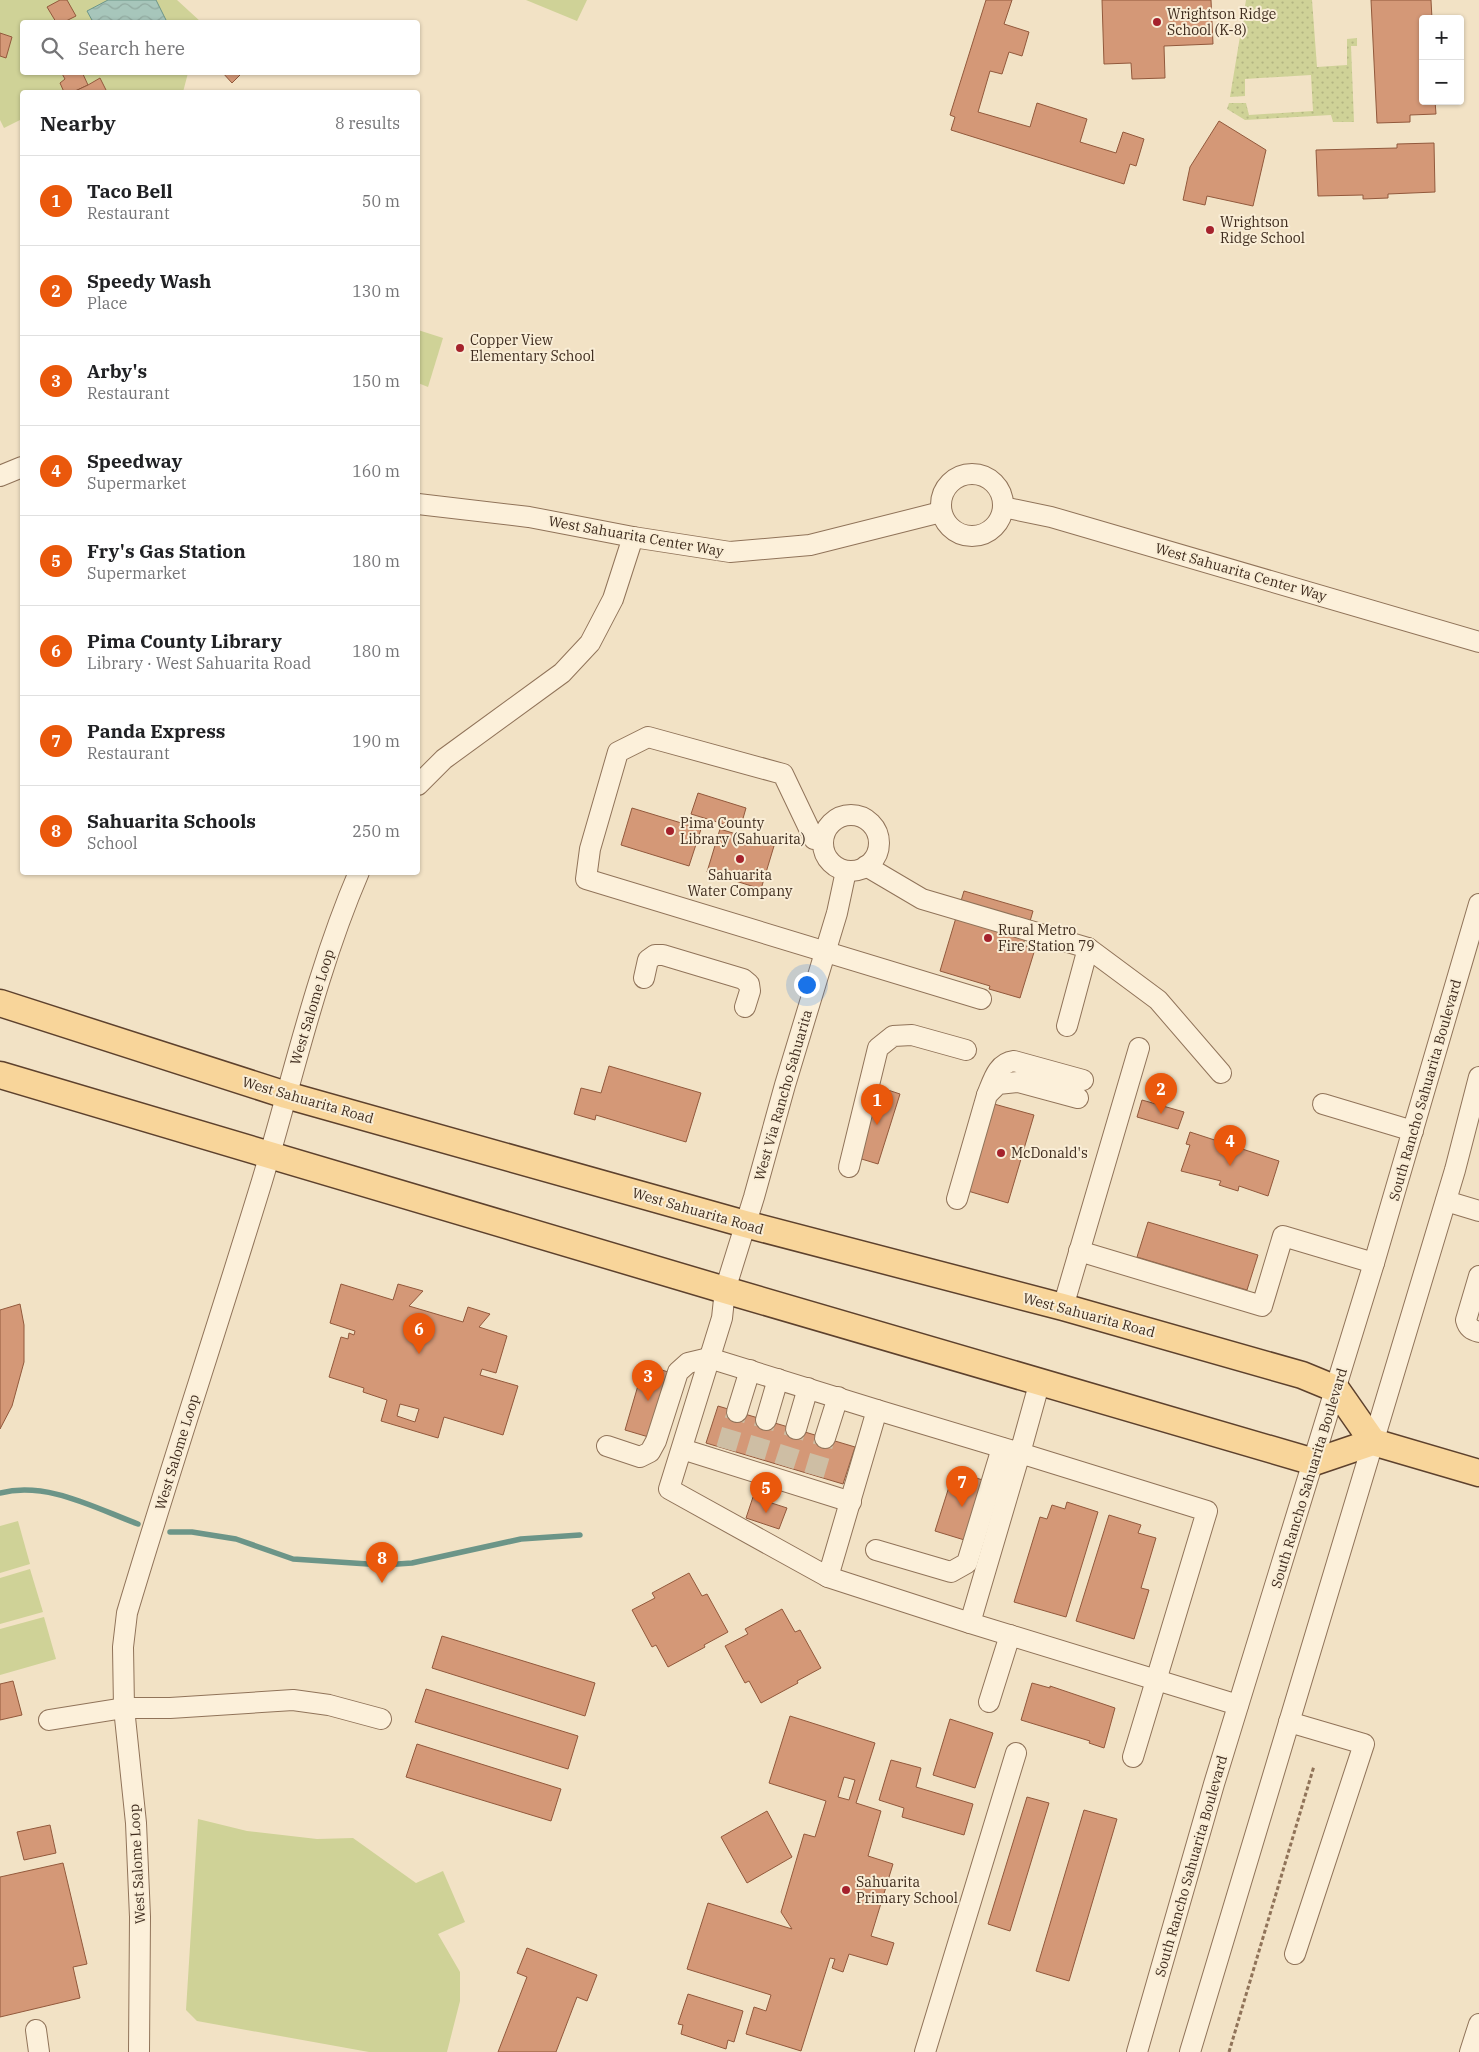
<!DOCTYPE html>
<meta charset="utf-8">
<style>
:root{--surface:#fff;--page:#f6f6f6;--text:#202124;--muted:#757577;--line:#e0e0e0;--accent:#ea580c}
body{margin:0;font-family:"IBM Plex Serif",serif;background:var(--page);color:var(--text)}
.controls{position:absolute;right:15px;top:15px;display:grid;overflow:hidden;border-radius:5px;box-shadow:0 1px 4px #0004}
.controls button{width:45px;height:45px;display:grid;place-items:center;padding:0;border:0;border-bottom:1px solid var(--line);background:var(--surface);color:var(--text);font:25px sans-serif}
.you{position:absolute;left:806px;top:984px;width:18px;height:18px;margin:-12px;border:4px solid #fff;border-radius:50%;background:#1a73e8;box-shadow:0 0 0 8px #1a73e833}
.badge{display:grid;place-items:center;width:32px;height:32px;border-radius:50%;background:var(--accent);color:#fff;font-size:16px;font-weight:700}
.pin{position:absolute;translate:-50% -41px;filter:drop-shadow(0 1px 2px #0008)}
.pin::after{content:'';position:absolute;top:26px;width:18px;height:15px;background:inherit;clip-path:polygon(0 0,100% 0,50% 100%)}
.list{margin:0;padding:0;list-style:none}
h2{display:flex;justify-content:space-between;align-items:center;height:65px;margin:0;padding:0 20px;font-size:21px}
h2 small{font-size:16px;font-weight:400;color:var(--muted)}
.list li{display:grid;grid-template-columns:32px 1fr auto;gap:15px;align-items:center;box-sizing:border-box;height:90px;padding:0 20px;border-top:1px solid var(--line)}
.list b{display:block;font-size:19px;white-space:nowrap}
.list p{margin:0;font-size:16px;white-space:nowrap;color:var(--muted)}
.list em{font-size:16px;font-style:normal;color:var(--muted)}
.icon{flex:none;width:28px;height:28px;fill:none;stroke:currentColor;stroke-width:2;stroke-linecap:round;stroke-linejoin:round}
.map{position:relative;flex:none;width:1479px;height:2052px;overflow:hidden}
.search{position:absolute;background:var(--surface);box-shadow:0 1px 4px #0004;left:20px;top:20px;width:400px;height:55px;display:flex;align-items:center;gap:12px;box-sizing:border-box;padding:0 18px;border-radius:5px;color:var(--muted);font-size:19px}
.panel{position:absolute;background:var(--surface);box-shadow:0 1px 4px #0004;left:20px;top:90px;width:400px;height:785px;border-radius:5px}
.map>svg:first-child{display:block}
</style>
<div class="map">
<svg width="1479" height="2052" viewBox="0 0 1479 2052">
<defs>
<pattern id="grass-dots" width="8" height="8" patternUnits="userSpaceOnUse" patternTransform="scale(1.25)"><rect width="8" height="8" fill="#cfd297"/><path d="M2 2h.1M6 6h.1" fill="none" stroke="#b3b482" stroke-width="1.8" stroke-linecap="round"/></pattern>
<pattern id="water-waves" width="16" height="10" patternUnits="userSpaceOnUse" patternTransform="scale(1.25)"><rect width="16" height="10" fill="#a7c6bb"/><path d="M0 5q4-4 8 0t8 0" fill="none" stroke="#91aaa0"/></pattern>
</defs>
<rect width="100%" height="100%" fill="#f2e2c5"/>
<polygon fill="url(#grass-dots)" points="1246,0 1312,0 1317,67 1347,65 1347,39 1357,38 1357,46 1351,46 1354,122 1333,122 1331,115 1245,120 1227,109 1229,103 1246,103 1249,115 1313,111 1311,75 1245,79 1245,96 1230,97"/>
<g fill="#cfd297">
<polygon points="0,0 177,0 201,22 22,22 22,72 188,73 183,92 107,92 100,79 73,92 22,92 22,119 4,128 0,120"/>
<polygon points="526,0 587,0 577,21"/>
<polygon points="418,330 443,338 428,387 418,383"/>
<polygon points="18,1521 30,1564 0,1573 0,1526"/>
<polygon points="30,1569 43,1612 0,1624 0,1578"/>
<polygon points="44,1617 56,1659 0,1675 0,1629"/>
<polygon points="198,1819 247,1831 317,1839 353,1838 416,1883 443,1871 465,1922 438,1934 460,1972 460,2001 447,2052 369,2052 197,2021 186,2010"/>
</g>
<polygon fill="url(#water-waves)" stroke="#6c9588" points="108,0 156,0 167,22 93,22 87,11"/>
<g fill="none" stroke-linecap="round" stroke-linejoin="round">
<g stroke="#6c9588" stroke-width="5.5">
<path d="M0 1493C47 1481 95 1508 138 1524"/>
<polyline points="170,1532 192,1532 236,1539 293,1559 383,1565 412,1563 521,1539 580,1535"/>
</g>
</g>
<g fill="#d49877" stroke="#92593c" fill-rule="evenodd">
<polygon points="60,0 67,0 76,16 64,22 56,22 47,7"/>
<polygon points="986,0 1012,0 1004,24 1029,32 1022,56 1009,52 1002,74 990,71 978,112 1030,127 1037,103 1087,119 1080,142 1116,153 1123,132 1144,139 1136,166 1130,164 1124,184 951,130 955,117 950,115"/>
<polygon points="1102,0 1211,0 1213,44 1164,46 1165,78 1132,79 1131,63 1104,64"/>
<polygon points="1371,0 1431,0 1432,19 1423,19 1423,101 1435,101 1436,114 1410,115 1410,122 1377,123"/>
<polygon points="0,33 12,37 6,58 0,56"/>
<polygon points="61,72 82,72 88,85 73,92 64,92 60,83 65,79"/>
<polygon points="222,72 243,72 232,83"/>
<polygon points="100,78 107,92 73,92 88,85"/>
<polygon points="1219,121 1266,150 1253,206 1207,196 1205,205 1183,200 1190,167"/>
<polygon points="1434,143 1435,192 1388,194 1388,198 1363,199 1363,195 1318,196 1316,150 1397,148 1397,144"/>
<polygon points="698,793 746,808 740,829 691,814"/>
<polygon points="632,808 701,829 689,866 621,845"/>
<polygon points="720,829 774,846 761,889 707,872"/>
<polygon points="964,891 1033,911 1023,945 1035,949 1020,998 989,989 990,986 940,971"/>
<polygon points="609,1066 701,1093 686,1142 596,1115 595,1120 574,1114 581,1088 601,1093"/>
<polygon points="876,1086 900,1094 878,1164 855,1157"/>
<polygon points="1142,1100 1184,1112 1178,1129 1137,1117"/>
<polygon points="994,1104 1034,1115 1008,1203 968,1191"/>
<polygon points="1190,1132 1279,1161 1268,1196 1239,1186 1238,1191 1219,1185 1221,1181 1181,1171 1190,1145 1186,1144"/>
<polygon points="1148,1222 1258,1255 1247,1290 1137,1257"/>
<path d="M341 1284 393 1300 398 1284 423 1291 409 1306 463 1322 468 1307 490 1314 479 1327 507 1336 496 1373 482 1369 480 1375 518 1386 503 1435 444 1417 438 1438 381 1421 387 1400 363 1392 364 1388 329 1377 341 1337 348 1339 349 1333 354 1335 355 1331 330 1323ZM400 1404 419 1409 415 1422 397 1416Z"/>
<polygon points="20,1304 24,1325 24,1362 12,1406 0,1429 0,1310"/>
<polygon points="644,1365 672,1373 652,1438 625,1430"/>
<polygon points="718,1406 855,1447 843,1484 706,1443"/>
<polygon points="954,1471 989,1482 971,1542 935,1531"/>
<polygon points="753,1497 787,1508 779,1529 746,1518"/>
<polygon points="1067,1502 1098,1512 1066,1617 1014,1602 1040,1517 1047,1519 1052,1505 1065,1509"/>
<polygon points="1109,1515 1141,1525 1138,1533 1156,1538 1141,1588 1149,1590 1134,1639 1076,1621"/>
<polygon points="689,1573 702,1596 707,1594 728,1632 704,1645 705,1647 668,1667 656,1645 652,1647 632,1610 655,1598 652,1593"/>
<polygon points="782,1609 795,1632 800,1630 821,1668 797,1681 798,1683 761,1703 749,1681 745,1683 725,1646 748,1634 745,1629"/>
<polygon points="442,1636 595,1683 585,1716 432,1668"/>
<polygon points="13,1681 22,1715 0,1720 0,1684"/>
<polygon points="1032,1683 1050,1688 1050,1686 1115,1708 1104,1748 1089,1743 1090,1741 1021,1720"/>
<polygon points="426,1689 578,1736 568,1769 415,1722"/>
<path d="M790 1716 875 1743 856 1803 881 1811 868 1856 893 1864 871 1936 894 1943 887 1965 849 1954 843 1972 832 1968 835 1959 830 1958 801 2051 746 2034 754 2007 766 2011 771 1995 687 1969 708 1903 792 1929 781 1912 804 1834 815 1837 826 1801 769 1783ZM844 1777 855 1780 849 1800 838 1797Z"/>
<polygon points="950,1719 993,1733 975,1788 933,1775"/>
<polygon points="417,1744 561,1789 551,1821 406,1777"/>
<polygon points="891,1760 921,1768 916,1787 973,1804 964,1835 902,1817 904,1808 879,1800"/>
<polygon points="1027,1797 1049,1803 1010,1931 988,1924"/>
<polygon points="1084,1810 1117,1819 1069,1981 1036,1971"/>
<polygon points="767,1811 792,1857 747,1883 721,1837"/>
<polygon points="50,1825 56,1853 24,1860 17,1832"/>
<polygon points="63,1863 87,1964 73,1967 80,1998 0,2017 0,1877"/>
<polygon points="527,1948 597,1975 587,2001 577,1997 556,2052 498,2052 527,1977 517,1973"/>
<polygon points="688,1994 743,2011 734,2042 728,2040 726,2049 681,2034 683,2025 678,2024"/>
</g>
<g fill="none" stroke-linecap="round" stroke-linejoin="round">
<g stroke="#cebea4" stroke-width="20" stroke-dasharray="20 10" stroke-linecap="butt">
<polyline points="726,1449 737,1412"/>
<polyline points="755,1457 766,1420"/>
<polyline points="784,1466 796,1429"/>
<polyline points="814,1475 825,1438"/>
</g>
<defs>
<g id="minor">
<circle cx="972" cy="505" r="31"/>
<polyline points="0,476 22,467"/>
<polyline points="418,504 529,517 633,537 730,552 810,545 941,512"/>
<polyline points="1003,507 1051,517 1479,642"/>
<polyline points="418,785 444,759 562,673 590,643 613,599 633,537"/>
<circle cx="851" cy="843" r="28"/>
<polyline points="823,837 814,839 783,774 648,737 618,752 590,849 586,879 981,999"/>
<polyline points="866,866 922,899 1088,948 1158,1000 1221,1073"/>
<polyline points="846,871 837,913 785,1085 754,1197 725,1290 722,1318 669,1489 828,1577 877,1410 1020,1453 1040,1381"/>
<polyline points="644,978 648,960 655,955 663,955 743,979 749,984 750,991 745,1007"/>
<polyline points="1067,1026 1088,948"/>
<path d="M987 1095C993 1081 997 1063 1014 1061L1083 1080"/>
<polyline points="1323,1104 1413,1131"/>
<polyline points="849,1167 878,1048 893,1036 912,1035 966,1050"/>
<polyline points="957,1199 987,1095 998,1084 1018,1082 1078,1098"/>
<polyline points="1446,1201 1479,1211"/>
<polyline points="1079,1251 1262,1306 1283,1236 1374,1263"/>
<path d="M1479 1276 1466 1320C1468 1328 1472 1330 1479 1332"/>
<polyline points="1063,1307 1139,1048"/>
<polyline points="737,1412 750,1370"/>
<polyline points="766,1420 778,1379"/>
<polyline points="796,1429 808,1388"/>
<polyline points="825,1438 838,1397"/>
<polyline points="607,1446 640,1457 650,1452 656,1441 678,1372 688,1363 709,1358 877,1410"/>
<polyline points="682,1449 851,1502"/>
<polyline points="876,1550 951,1572 967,1563 1002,1448"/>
<polyline points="828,1577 970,1623 1020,1453 1207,1511 1133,1757"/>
<polyline points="970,1623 1238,1705"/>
<polyline points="989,1702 1010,1635"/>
<polyline points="49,1720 124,1708 170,1708 293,1700 329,1705 381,1719"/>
<polyline points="1289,1722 1364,1744 1295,1954"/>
<polyline points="36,2030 39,2052"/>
<path d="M139 2052 140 1917 136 1823 124 1708 123 1647 127 1613C170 1469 218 1325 262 1181 293 1078 316 972 359 872"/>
<polyline points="925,2052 1016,1753"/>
<polyline points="1137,2052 1214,1784 1374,1263 1479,904"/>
<polyline points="1190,2052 1455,1170 1479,1077"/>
<polyline points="1470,2052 1479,2024"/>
</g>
<g id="major">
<polyline points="0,1003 286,1095 745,1224 1063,1307 1302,1375 1336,1389 1373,1442"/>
<polyline points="0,1075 725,1290 1314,1462 1373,1442 1479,1473"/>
</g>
</defs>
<use href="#minor" stroke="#907359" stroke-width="22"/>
<use href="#major" stroke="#5d412d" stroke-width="29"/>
<polyline stroke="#907359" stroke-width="3" stroke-dasharray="4 2.5" stroke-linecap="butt" points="1229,2052 1314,1766"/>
<use href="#minor" stroke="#fcf0da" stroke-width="20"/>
<use href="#major" stroke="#f8d59a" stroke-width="26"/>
</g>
<g fill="#a5222c" stroke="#f9edd6" stroke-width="2">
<circle cx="1157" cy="22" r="5"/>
<circle cx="1210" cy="230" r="5"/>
<circle cx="460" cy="348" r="5"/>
<circle cx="670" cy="831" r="5"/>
<circle cx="740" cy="859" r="5"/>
<circle cx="988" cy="938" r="5"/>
<circle cx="1001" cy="1153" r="5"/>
<circle cx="846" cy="1890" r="5"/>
</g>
<g text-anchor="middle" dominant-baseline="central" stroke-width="4" stroke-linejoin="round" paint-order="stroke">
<g font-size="14" fill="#3f2c1e" stroke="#f9edd6" text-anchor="start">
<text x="1167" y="14">Wrightson Ridge<tspan x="1167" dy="16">School (K-8)</tspan></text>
<text x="1220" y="222">Wrightson<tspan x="1220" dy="16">Ridge School</tspan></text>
<text x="470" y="340">Copper View<tspan x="470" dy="16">Elementary School</tspan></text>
<text x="680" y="823">Pima County<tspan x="680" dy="16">Library (Sahuarita)</tspan></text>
<text x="740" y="875" text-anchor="middle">Sahuarita<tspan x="740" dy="16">Water Company</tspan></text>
<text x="998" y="930">Rural Metro<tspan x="998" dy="16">Fire Station 79</tspan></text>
<text x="1011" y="1153">McDonald's</text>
<text x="856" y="1882">Sahuarita<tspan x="856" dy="16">Primary School</tspan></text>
</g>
<g font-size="14" fill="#3f2c1e" stroke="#f9edd6">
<text transform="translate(636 536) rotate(10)">West Sahuarita Center Way</text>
<text transform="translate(1241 572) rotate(16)">West Sahuarita Center Way</text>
<text transform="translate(312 1007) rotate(-73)">West Salome Loop</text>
<text transform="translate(1425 1090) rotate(-74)">South Rancho Sahuarita Boulevard</text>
<text transform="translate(783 1095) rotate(-74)">West Via Rancho Sahuarita</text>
<text transform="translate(308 1100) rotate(16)">West Sahuarita Road</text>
<text transform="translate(698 1211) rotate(16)">West Sahuarita Road</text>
<text transform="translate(1089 1315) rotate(15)">West Sahuarita Road</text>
<text transform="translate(177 1452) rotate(-73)">West Salome Loop</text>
<text transform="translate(1309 1478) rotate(-73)">South Rancho Sahuarita Boulevard</text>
<text transform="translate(137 1864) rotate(-93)">West Salome Loop</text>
<text transform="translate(1191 1866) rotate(-74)">South Rancho Sahuarita Boulevard</text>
</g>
</g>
</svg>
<div class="controls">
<button>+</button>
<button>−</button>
</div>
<div class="you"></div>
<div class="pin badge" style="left:877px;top:1125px">1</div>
<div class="pin badge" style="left:1161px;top:1114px">2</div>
<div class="pin badge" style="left:648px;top:1401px">3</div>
<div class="pin badge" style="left:1230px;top:1166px">4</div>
<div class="pin badge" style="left:766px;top:1513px">5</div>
<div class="pin badge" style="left:419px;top:1354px">6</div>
<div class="pin badge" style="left:962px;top:1507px">7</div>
<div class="pin badge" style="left:382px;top:1583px">8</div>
<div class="search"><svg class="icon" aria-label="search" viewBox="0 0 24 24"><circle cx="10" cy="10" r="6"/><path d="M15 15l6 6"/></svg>Search here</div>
<section class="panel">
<h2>Nearby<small>8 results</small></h2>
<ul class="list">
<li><span class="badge">1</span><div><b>Taco Bell</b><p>Restaurant</p></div><em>50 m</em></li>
<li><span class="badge">2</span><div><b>Speedy Wash</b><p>Place</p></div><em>130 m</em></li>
<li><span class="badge">3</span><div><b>Arby's</b><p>Restaurant</p></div><em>150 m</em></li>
<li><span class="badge">4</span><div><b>Speedway</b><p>Supermarket</p></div><em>160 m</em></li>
<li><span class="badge">5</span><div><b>Fry's Gas Station</b><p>Supermarket</p></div><em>180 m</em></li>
<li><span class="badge">6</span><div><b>Pima County Library</b><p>Library · West Sahuarita Road</p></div><em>180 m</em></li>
<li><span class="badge">7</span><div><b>Panda Express</b><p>Restaurant</p></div><em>190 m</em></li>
<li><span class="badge">8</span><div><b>Sahuarita Schools</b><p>School</p></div><em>250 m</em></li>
</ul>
</section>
</div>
